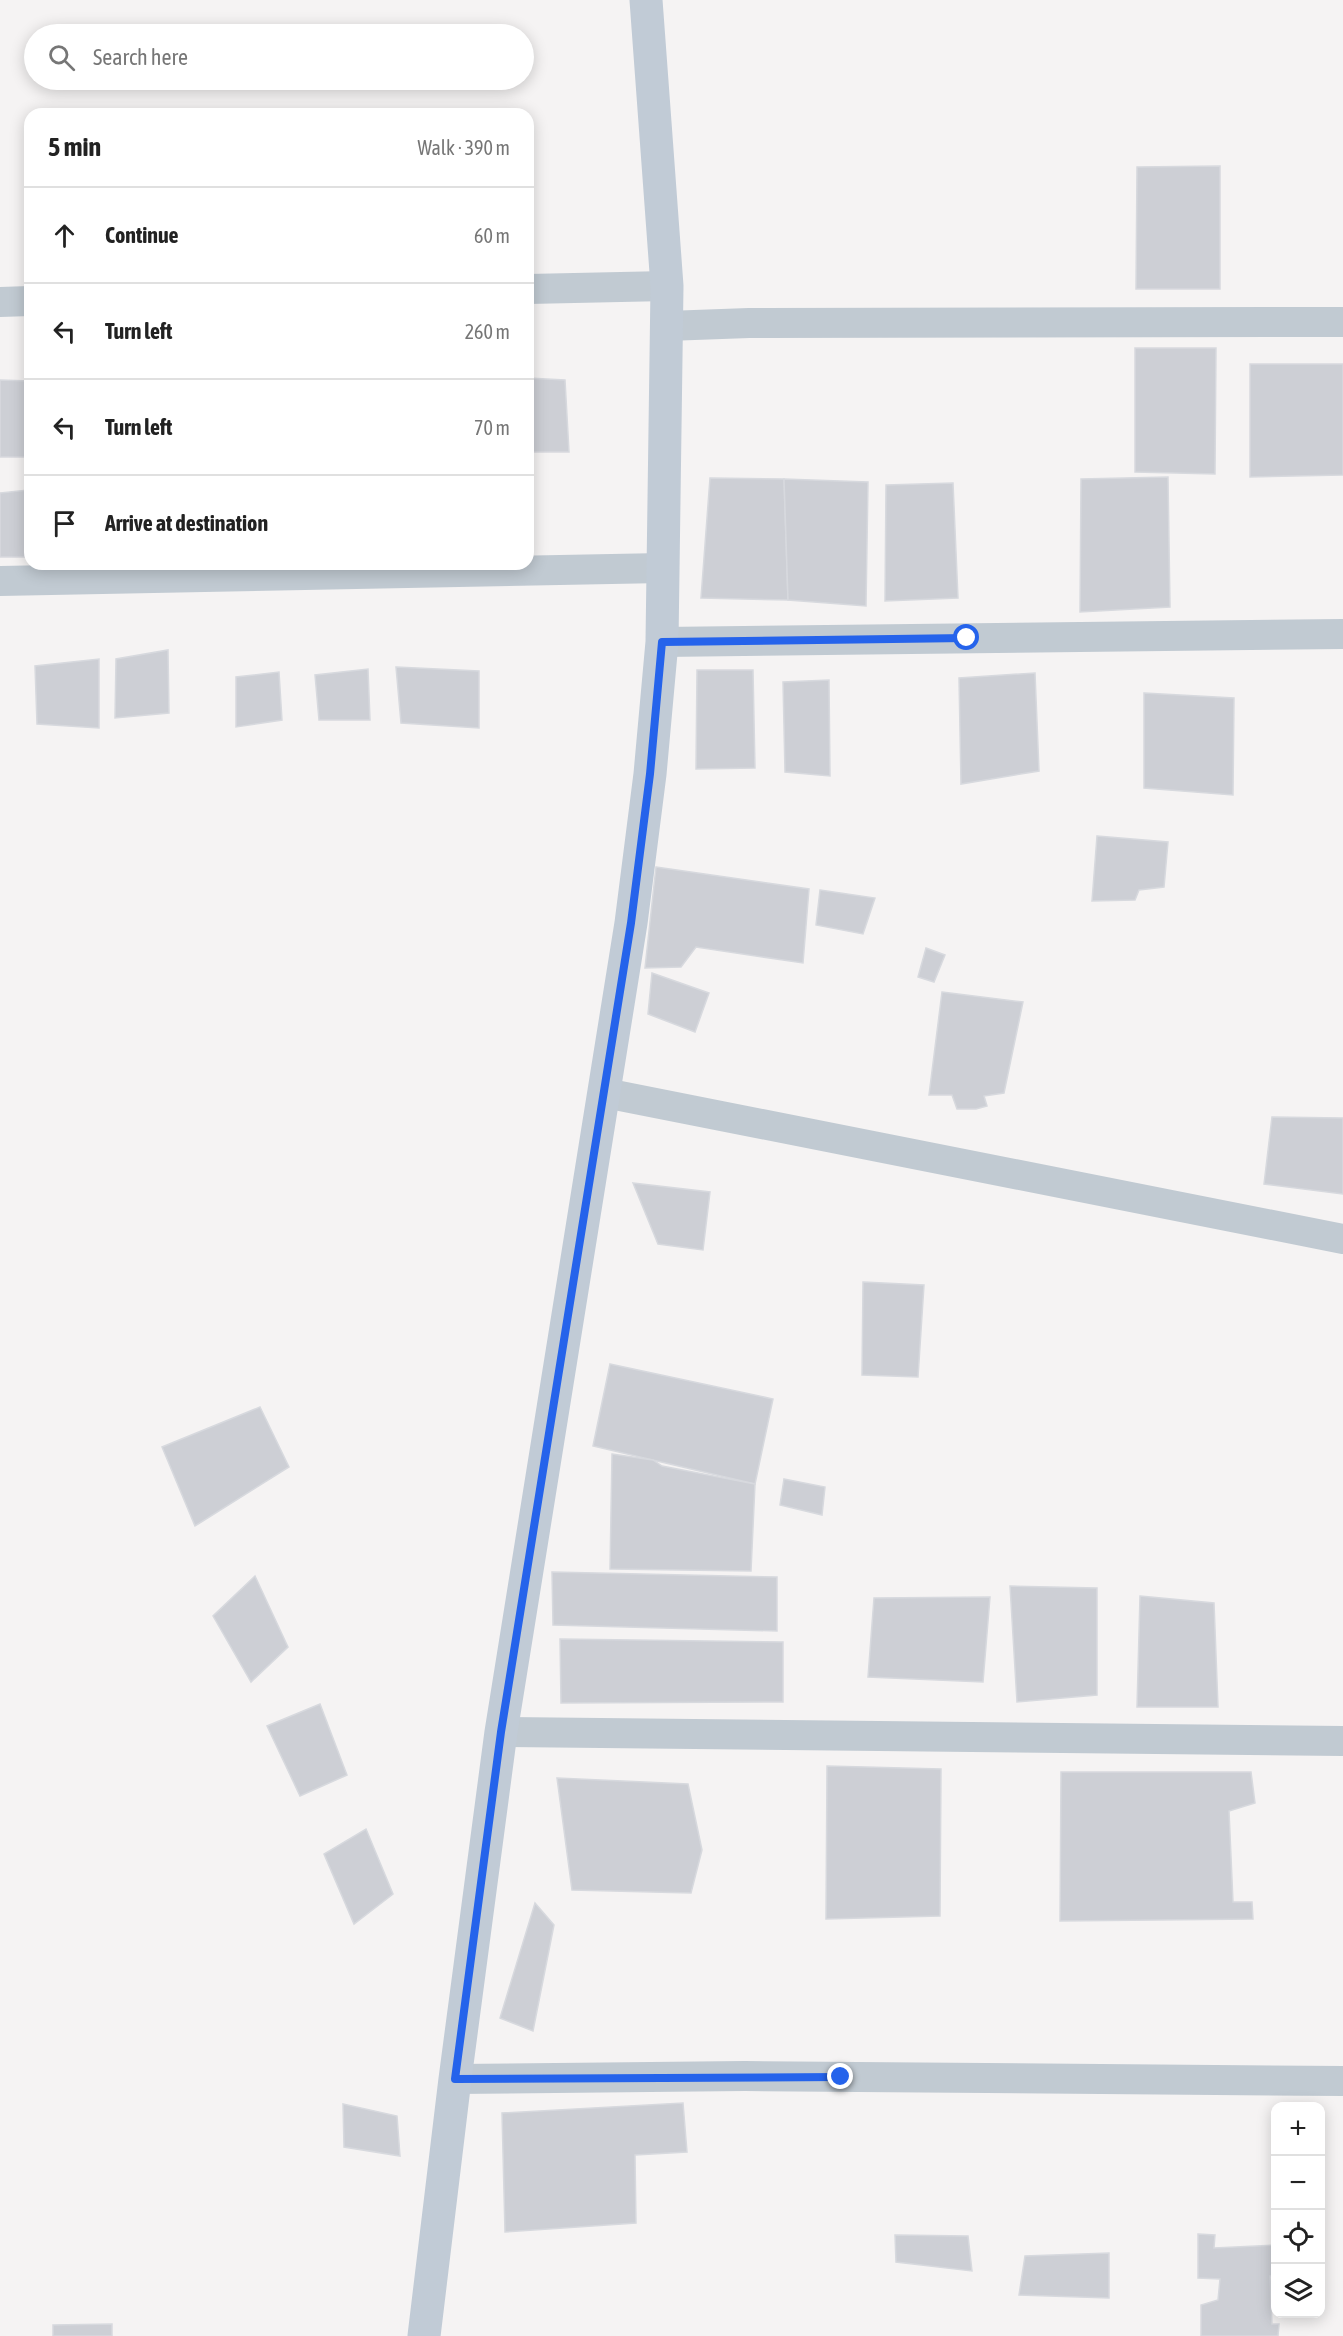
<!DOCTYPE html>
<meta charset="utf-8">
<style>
:root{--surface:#fff;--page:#f2f2f2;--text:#222;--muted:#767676;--line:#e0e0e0}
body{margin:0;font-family:"Asap Condensed",sans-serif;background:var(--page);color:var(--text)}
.controls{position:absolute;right:18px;bottom:18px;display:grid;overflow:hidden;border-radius:12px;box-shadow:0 3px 15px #0003}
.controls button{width:54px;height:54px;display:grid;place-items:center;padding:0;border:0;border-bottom:2px solid var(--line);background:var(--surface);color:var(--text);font:30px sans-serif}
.stop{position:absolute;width:18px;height:18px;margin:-14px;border:4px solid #2563eb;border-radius:50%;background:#fff}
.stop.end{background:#2563eb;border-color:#fff;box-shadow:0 2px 6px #0008}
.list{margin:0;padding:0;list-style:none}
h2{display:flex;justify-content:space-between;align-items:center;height:78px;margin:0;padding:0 24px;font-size:26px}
h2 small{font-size:20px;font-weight:400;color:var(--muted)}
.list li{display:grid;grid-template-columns:39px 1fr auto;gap:18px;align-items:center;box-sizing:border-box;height:96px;padding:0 24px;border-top:2px solid var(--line)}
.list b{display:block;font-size:22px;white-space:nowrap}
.list em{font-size:20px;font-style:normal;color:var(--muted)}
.icon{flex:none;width:33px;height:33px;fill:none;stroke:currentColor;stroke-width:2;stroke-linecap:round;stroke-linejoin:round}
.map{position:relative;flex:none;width:1343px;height:2336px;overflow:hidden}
.search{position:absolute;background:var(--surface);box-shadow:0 3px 15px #0003;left:24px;top:24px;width:510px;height:66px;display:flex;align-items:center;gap:15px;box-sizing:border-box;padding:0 21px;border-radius:33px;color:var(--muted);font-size:22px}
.panel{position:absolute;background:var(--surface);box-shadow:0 3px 15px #0003;left:24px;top:108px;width:510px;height:462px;border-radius:18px}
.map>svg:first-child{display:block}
</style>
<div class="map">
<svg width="1343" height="2336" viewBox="0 0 1343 2336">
<rect width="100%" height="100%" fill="#f5f3f3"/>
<g fill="#cdcfd5" stroke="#d7d9de" stroke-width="1.5">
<polygon points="1220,166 1220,289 1136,289 1137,167"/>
<polygon points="1135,348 1216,348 1215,474 1135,472"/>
<polygon points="1250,364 1343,364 1343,475 1250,477"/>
<polygon points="528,378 565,380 569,452 528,452"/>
<polygon points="0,380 30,381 30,457 0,457"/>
<polygon points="1168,477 1170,607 1080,612 1081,479"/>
<polygon points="710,478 784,479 788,600 701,598"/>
<polygon points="784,479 868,482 866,606 788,600"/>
<polygon points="953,483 958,598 885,601 886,485"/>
<polygon points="28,490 29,557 0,557 0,493"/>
<polygon points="168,650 169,713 115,718 116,659"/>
<polygon points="99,659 99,728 37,724 35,666"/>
<polygon points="396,667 479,671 479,728 401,723"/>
<polygon points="368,669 370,720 319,720 315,675"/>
<polygon points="697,670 753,670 755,768 696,769"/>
<polygon points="279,672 282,720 236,727 236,677"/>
<polygon points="1035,673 1039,771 961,784 959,678"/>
<polygon points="829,680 830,776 785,772 783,682"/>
<polygon points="1144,693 1234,698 1233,795 1144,788"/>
<polygon points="1097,836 1168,842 1164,887 1139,890 1135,900 1092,901"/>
<polygon points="656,867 809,889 803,963 696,947 681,967 645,968"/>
<polygon points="820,890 875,898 863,934 816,925"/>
<polygon points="926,948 945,955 934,982 918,977"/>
<polygon points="652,973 709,993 695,1032 648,1014"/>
<polygon points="942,992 1023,1002 1004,1093 984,1096 987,1106 976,1109 957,1109 952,1095 929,1095"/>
<polygon points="1272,1117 1343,1118 1343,1194 1264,1184"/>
<polygon points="633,1183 710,1192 703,1250 658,1244"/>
<polygon points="863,1282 924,1285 918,1377 862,1375"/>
<polygon points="610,1364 773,1399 755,1484 593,1446"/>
<polygon points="260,1407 289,1467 195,1526 162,1447"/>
<polygon points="612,1454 653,1460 662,1466 755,1484 751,1571 610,1569"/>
<polygon points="784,1479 825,1487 822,1515 780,1505"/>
<polygon points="552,1572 777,1577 777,1631 553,1625"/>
<polygon points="255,1576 288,1647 251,1682 213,1616"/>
<polygon points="1010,1586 1097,1588 1097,1695 1017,1702"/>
<polygon points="1140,1596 1214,1603 1218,1707 1137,1707"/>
<polygon points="990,1597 983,1682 868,1677 874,1598"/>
<polygon points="560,1639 783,1642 783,1702 561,1703"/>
<polygon points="320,1704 347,1775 300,1796 267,1726"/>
<polygon points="827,1766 941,1769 940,1916 826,1919"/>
<polygon points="1061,1772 1251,1772 1255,1803 1229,1811 1233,1902 1252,1902 1253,1919 1060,1921"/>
<polygon points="557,1778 688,1784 702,1850 691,1893 572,1890"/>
<polygon points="366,1829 393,1894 354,1924 324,1854"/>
<polygon points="535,1903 554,1925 533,2031 500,2018"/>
<polygon points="683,2103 687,2152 635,2155 636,2223 505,2232 502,2113"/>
<polygon points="343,2104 397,2116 400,2156 344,2147"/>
<polygon points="1198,2234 1215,2235 1214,2248 1276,2245 1276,2275 1270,2276 1272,2324 1279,2324 1278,2336 1201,2336 1201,2305 1218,2300 1220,2279 1198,2278"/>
<polygon points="895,2235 968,2236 972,2271 896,2262"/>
<polygon points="1109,2253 1109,2298 1019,2295 1025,2256"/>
<polygon points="112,2324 112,2336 53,2336 53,2325"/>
</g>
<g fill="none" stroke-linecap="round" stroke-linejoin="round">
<g stroke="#c1cad2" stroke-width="30">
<polyline points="528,289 667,286"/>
<polyline points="0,302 30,301"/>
<polyline points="667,326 749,323 1343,322"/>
<polyline points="0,581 663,568"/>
<polyline points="662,642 1343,634"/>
<polyline points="605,1093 1343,1239"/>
<polyline points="501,1732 1343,1741"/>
<polyline points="455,2079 745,2076 1343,2081"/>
</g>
<polyline stroke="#c1cbd6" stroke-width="33" points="424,2336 455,2079 501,1732 631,923 650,774 662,642 667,286 646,0"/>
</g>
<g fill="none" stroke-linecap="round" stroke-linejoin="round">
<polyline stroke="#2563eb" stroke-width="8" points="841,2077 455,2079 501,1732 631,923 650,774 662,642 967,638"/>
</g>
</svg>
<div class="controls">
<button>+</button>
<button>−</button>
<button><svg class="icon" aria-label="locate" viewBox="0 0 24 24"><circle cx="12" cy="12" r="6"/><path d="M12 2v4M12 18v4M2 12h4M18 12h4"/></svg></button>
<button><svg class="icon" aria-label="layers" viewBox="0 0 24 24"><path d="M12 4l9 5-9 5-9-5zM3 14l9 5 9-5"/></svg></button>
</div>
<div class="stop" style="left:967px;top:638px"></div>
<div class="stop end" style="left:841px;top:2077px"></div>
<div class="search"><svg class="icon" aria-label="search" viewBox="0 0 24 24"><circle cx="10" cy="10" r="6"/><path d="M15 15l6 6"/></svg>Search here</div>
<section class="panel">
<h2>5 min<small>Walk · 390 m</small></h2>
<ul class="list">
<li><svg class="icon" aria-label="ahead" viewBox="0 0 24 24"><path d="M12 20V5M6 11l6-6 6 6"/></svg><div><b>Continue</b></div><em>60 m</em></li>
<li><svg class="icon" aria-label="left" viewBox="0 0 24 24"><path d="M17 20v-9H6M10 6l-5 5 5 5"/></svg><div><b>Turn left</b></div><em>260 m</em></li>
<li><svg class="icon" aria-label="left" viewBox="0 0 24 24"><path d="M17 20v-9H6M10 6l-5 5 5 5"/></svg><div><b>Turn left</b></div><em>70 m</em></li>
<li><svg class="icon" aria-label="arrive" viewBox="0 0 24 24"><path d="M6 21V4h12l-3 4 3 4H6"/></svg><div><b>Arrive at destination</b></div></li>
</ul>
</section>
</div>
